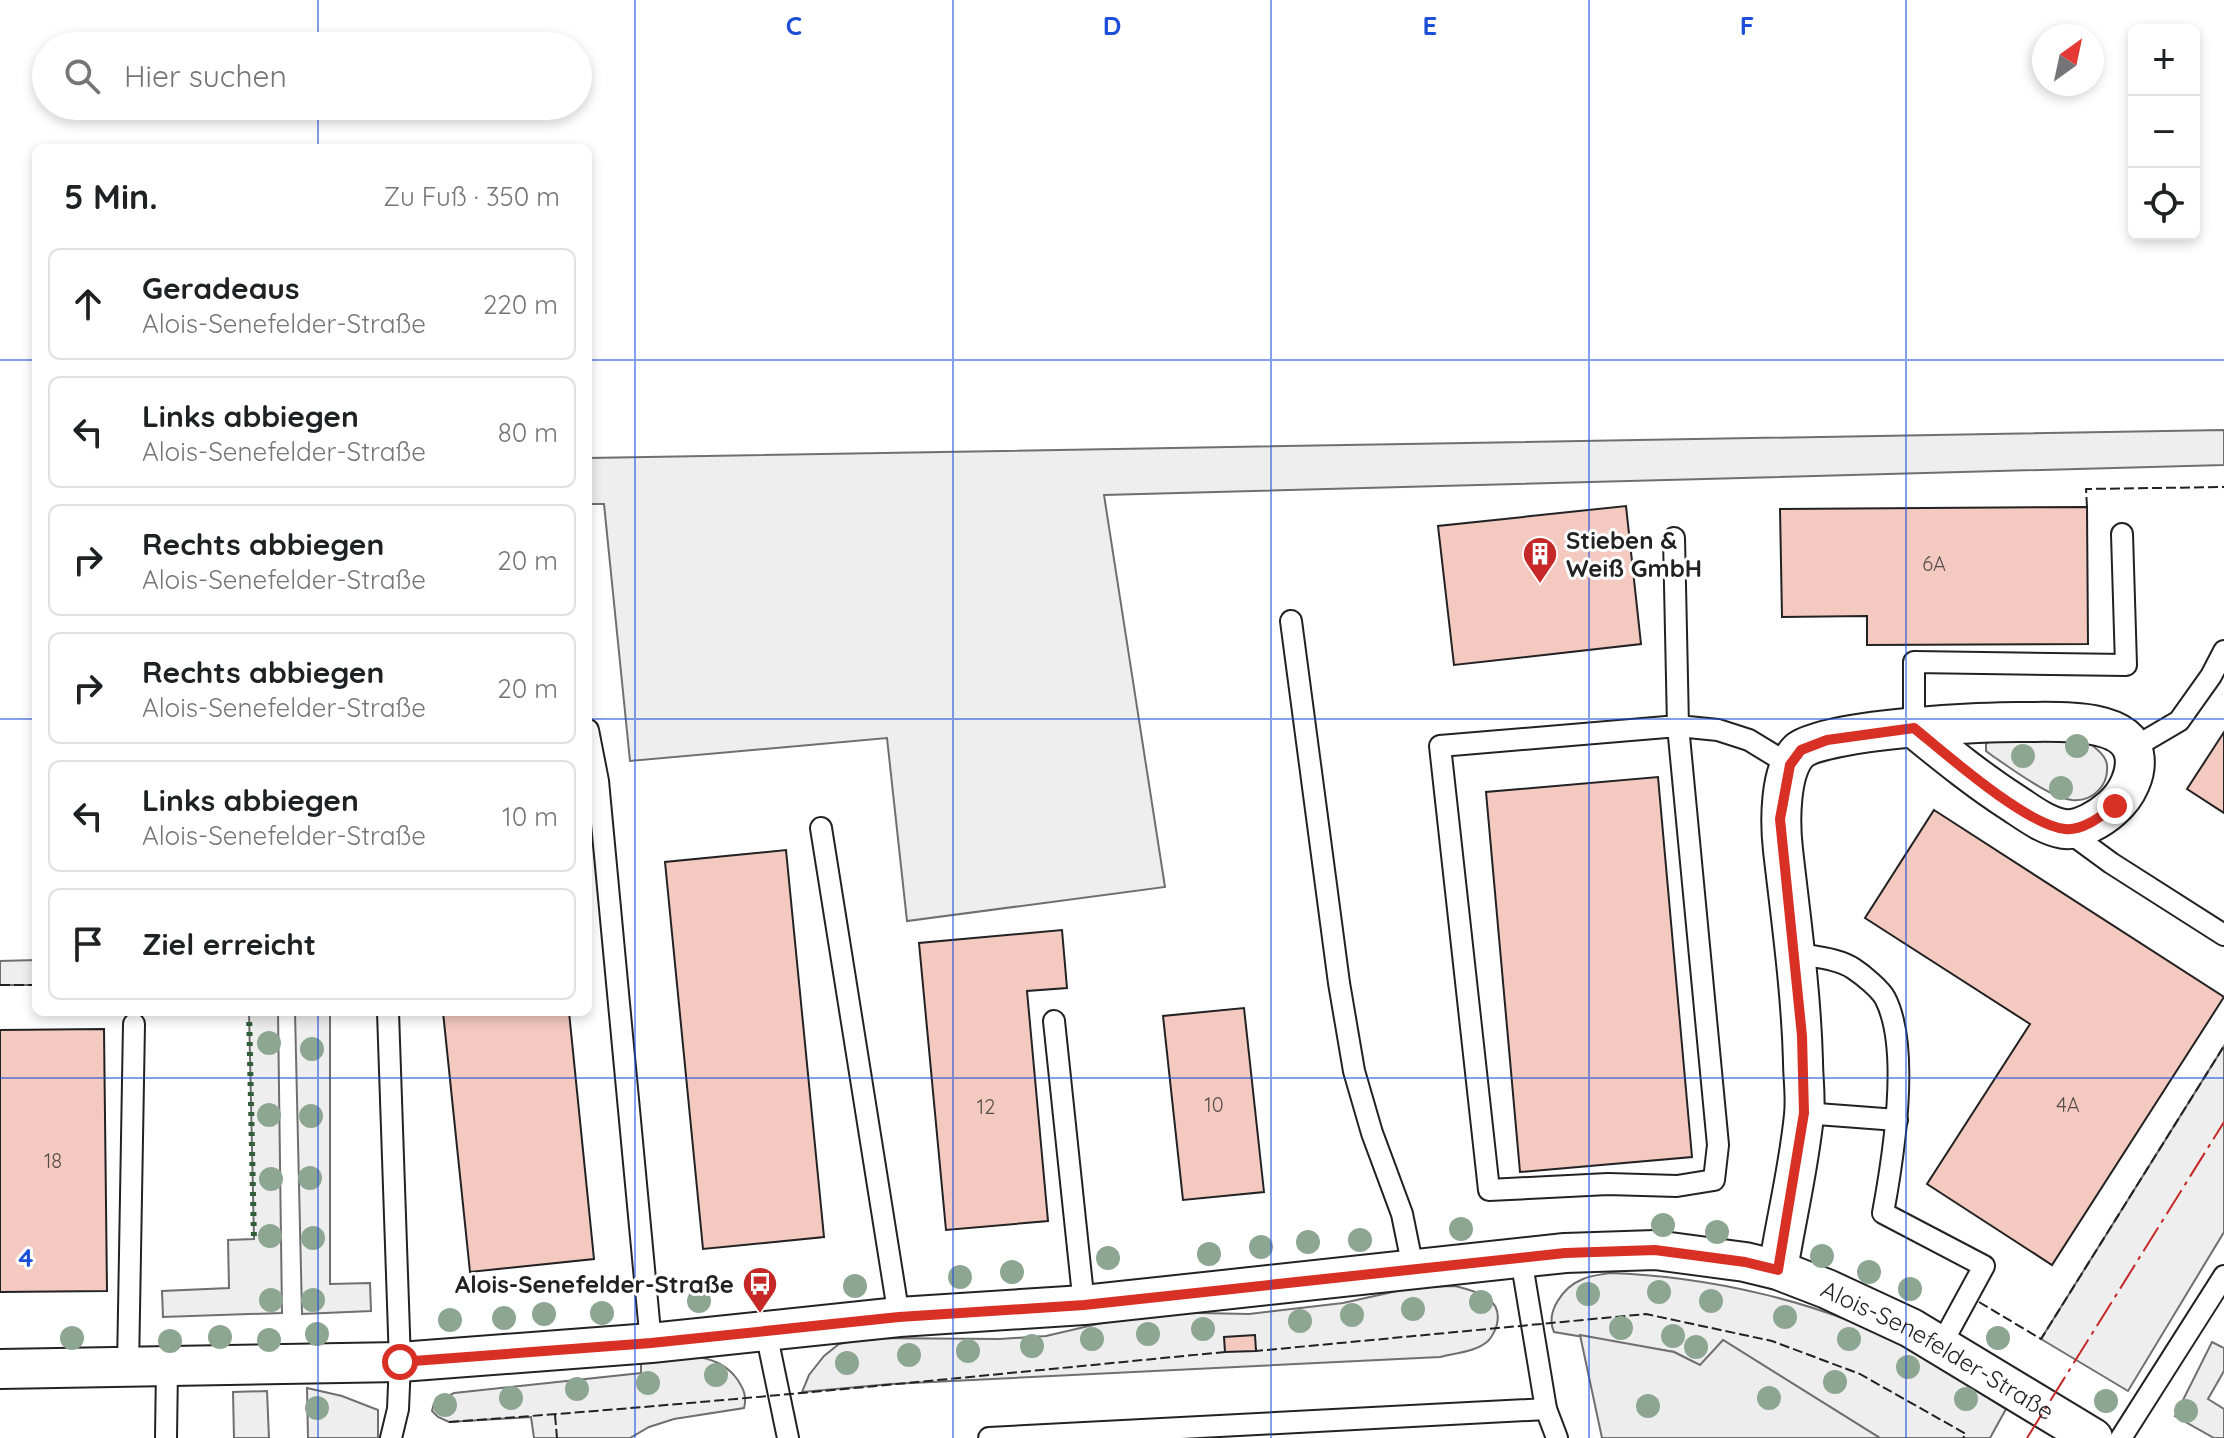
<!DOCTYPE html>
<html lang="de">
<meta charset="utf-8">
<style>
:root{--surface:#fff;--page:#f6f6f6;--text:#202124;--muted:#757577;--line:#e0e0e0}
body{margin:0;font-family:Quicksand,sans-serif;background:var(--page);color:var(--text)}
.controls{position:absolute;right:24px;top:24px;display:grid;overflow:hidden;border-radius:12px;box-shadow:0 4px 12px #0003}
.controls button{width:72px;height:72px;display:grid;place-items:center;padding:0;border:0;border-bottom:2px solid var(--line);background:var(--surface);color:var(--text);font:40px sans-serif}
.compass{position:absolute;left:2032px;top:24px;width:72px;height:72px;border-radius:50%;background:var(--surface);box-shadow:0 4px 12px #0003;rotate:33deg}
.stop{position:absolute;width:24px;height:24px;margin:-18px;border:6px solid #d93025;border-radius:50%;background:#fff}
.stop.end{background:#d93025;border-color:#fff;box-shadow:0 2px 8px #0008}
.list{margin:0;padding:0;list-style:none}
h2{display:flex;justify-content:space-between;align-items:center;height:104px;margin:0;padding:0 32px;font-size:34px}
h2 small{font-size:26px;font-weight:400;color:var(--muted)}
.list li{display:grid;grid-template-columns:52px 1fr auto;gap:24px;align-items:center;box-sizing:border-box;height:112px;margin:0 16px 16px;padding:0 16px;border:2px solid var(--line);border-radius:12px}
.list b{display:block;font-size:30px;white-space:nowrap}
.list p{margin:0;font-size:26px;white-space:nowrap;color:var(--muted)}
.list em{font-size:26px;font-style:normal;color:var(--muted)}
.icon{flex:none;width:44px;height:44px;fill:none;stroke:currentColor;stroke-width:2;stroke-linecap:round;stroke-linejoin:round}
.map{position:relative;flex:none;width:2224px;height:1438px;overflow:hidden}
.search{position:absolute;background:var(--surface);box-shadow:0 4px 12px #0003;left:32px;top:32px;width:560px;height:88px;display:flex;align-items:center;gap:20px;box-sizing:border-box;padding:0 28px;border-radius:44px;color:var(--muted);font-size:30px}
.panel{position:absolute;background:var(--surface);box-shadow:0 4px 12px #0003;left:32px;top:144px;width:560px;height:872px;border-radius:12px}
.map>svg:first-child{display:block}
</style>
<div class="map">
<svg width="2224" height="1438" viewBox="0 0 2224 1438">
<rect width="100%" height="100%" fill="#fff"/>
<g fill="#eee" stroke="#6f6f6f" stroke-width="2">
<polygon points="2224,430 2224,465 1104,495 1165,887 907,921 887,738 630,761 604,504 588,504 588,458"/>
<path d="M1992 737 2087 741C2094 747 2106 755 2107 765 2109 786 2092 802 2072 800 2049 797 2014 770 1994 757L1986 751V744Z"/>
<polygon points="36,960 36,985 0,985 0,961"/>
<polygon points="249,1012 278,1012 282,1313 163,1317 162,1291 229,1288 228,1240 254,1239"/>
<polygon points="295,1012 330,1012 330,1284 370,1283 371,1311 302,1314"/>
<polygon points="2224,1046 2224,1232 2128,1391 2041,1339"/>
<path d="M1609 1273C1705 1276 1822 1301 1906 1347 1940 1366 1973 1388 2006 1409L1990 1438H1880L1723 1340 1701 1366 1674 1352 1554 1332C1545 1312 1563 1287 1583 1279 1591 1275 1601 1275 1609 1273Z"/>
<path d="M1455 1286C1475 1291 1503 1297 1497 1324 1496 1329 1492 1337 1488 1341 1476 1352 1455 1353 1440 1357L891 1384 802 1392 809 1375 824 1356 839 1344 866 1338 1000 1339 1046 1336 1149 1312 1249 1314 1343 1303 1415 1287Z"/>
<polygon points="2212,1342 2224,1348 2224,1371 2208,1399 2224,1409 2224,1438 2214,1438 2175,1416"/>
<path d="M641 1356C673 1356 716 1349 737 1379 744 1389 747 1397 744 1408L674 1419 649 1427 630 1438H534L531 1417 449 1422 438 1417 432 1411 434 1403 454 1393 641 1373Z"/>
<polygon points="307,1388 342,1396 378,1410 378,1438 308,1438"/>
<polygon points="267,1391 269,1438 234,1438 233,1392"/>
</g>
<polygon fill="#ededed" stroke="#6f6f6f" stroke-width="2" points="1580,1335 1674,1352 1700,1365 1723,1340 1880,1438 1602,1438"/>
<g fill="#f3c9c0" stroke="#222" stroke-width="2">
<polygon points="1626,506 1641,644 1454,665 1438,526"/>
<polygon points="2087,507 2088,644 1867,645 1867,616 1782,617 1780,509"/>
<polygon points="2224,732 2224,813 2187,789"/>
<polygon points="1658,777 1692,1157 1520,1172 1486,792"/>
<polygon points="1934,810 2224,997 2052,1265 1927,1184 2030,1024 1865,918"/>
<polygon points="786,850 824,1237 703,1249 665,862"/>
<polygon points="1062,930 1067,988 1027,991 1048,1221 946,1230 919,943"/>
<polygon points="1244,1008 1264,1192 1183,1200 1163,1016"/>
<polygon points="443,1012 569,1012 594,1259 470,1272"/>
<polygon points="104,1029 107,1291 0,1292 0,1030"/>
<polygon points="1255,1335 1256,1351 1225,1352 1224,1337"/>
</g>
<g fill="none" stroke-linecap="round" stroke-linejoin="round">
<defs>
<g id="service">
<polyline points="1674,538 1678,726 1718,1145 1714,1180 1677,1186 1608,1184 1489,1190 1440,746 1678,726 1718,730 1749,740 1790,765"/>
<polyline points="1291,621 1339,983 1354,1071 1372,1133 1402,1214 1413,1268"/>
<polyline points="1914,728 1914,662 2126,665 2122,534"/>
<polyline points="588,730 598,781 651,1343"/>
<polyline points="2133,748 2179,721 2211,676 2224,651"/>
<polyline points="821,828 899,1317"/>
<polyline points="2066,830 2111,863 2224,935"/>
<path d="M1794 953C1813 957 1838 958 1854 969 1863 975 1880 989 1885 998 1911 1048 1893 1159 1883 1213L1984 1266 1941 1345"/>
<polyline points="388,1012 400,1362 398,1409 391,1438"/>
<polyline points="1054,1021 1084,1305"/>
<polyline points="1804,1113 1897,1120"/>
<polyline points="766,1332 788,1438"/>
<polyline points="128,1368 134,1024"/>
<polyline points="1546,1409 1557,1438"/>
<polyline points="166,1438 167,1367"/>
<polyline points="989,1438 1546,1409 1521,1258"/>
<polyline points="2121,1438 2224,1276"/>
</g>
<g id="minor">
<path d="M1778 1270C1786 1219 1799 1167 1804 1115 1806 1097 1803 1078 1803 1061 1801 990 1791 920 1783 850 1780 824 1779 771 1799 751 1824 729 1987 721 2026 722 2054 722 2126 717 2134 754 2138 773 2127 795 2112 808 2101 818 2080 831 2064 829 2046 826 2030 814 2015 804 1979 781 1947 755 1914 728"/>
<path id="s1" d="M0 1369 400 1362 651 1343 899 1317 1084 1305 1565 1253 1655 1250 1745 1262 1778 1270 1827 1289 1911 1328 2093 1438"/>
</g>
</defs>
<use href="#service" stroke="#222" stroke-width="24"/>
<use href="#minor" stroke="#222" stroke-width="42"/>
<use href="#service" stroke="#fff" stroke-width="20"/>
<use href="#minor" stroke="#fff" stroke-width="38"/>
<polyline stroke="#2f5e38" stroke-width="6" stroke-dasharray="4 6" stroke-linecap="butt" points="249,1012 254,1240"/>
<g stroke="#222" stroke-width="2" stroke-dasharray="10 4" stroke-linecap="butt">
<polyline points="2087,507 2086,489 2224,487"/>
<polyline points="0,985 36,985"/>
<polyline points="1979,1302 2041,1339 2224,1046"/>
<polyline points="1256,1348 1256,1351 1646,1314 1772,1341 1860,1374 1966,1434 1963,1438"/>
<polyline points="555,1415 557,1438"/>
<path d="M449 1422C708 1404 967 1377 1225 1352V1349"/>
</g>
<polyline stroke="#c62828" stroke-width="2" stroke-dasharray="28 6 4 6" stroke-linecap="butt" points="2027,1438 2224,1122"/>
</g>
<g fill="#8da692">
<circle cx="2077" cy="746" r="12"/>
<circle cx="2023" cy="756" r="12"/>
<circle cx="2061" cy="788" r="12"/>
<circle cx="269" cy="1043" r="12"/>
<circle cx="312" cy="1049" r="12"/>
<circle cx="269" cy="1115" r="12"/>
<circle cx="311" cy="1116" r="12"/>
<circle cx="310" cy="1178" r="12"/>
<circle cx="271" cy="1179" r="12"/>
<circle cx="1663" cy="1225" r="12"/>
<circle cx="1461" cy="1229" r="12"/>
<circle cx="1717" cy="1232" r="12"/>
<circle cx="270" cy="1236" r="12"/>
<circle cx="313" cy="1238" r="12"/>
<circle cx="1360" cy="1240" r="12"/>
<circle cx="1308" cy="1242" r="12"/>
<circle cx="1261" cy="1247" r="12"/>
<circle cx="1209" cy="1254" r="12"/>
<circle cx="1822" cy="1256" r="12"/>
<circle cx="1108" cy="1258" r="12"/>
<circle cx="1012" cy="1272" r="12"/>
<circle cx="1869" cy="1272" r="12"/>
<circle cx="960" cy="1277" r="12"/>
<circle cx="855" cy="1286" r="12"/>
<circle cx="1910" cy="1289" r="12"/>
<circle cx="1659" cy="1292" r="12"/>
<circle cx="1588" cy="1294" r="12"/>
<circle cx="271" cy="1300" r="12"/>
<circle cx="313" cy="1300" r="12"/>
<circle cx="699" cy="1301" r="12"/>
<circle cx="1711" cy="1301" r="12"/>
<circle cx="1481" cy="1302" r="12"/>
<circle cx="1413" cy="1309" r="12"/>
<circle cx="602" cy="1313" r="12"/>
<circle cx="544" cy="1314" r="12"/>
<circle cx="1352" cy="1315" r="12"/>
<circle cx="1785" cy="1317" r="12"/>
<circle cx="504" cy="1318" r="12"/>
<circle cx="450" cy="1320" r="12"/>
<circle cx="1300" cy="1321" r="12"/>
<circle cx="1621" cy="1328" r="12"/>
<circle cx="1203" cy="1329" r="12"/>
<circle cx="317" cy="1334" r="12"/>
<circle cx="1148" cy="1334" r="12"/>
<circle cx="1673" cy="1336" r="12"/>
<circle cx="220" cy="1337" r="12"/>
<circle cx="72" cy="1338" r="12"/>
<circle cx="1998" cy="1338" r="12"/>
<circle cx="1092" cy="1339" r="12"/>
<circle cx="1849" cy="1339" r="12"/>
<circle cx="269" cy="1340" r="12"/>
<circle cx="170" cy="1341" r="12"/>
<circle cx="1032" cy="1346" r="12"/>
<circle cx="1696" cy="1347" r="12"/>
<circle cx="968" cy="1351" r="12"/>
<circle cx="909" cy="1355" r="12"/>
<circle cx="847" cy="1363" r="12"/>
<circle cx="1908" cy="1367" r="12"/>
<circle cx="716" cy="1375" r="12"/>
<circle cx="1835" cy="1382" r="12"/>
<circle cx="648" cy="1383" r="12"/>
<circle cx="577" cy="1389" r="12"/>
<circle cx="511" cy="1398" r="12"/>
<circle cx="1769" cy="1398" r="12"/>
<circle cx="1966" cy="1399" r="12"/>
<circle cx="2106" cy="1401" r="12"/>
<circle cx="445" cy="1405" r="12"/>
<circle cx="1648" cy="1406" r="12"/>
<circle cx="317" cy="1408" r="12"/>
<circle cx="2186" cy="1411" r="12"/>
</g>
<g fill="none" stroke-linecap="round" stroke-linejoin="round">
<path stroke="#d93025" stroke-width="10" d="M400 1362 651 1343 899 1317 1084 1305 1565 1253 1655 1250 1745 1262 1778 1270 1804 1113 1802 1036 1780 819 1790 765 1801 750 1827 740 1914 728C1946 754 2026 825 2065 829 2083 831 2101 816 2115 806"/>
</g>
<path fill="none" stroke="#1d4ed8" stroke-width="2" stroke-opacity="0.55" d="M318 0V46M635 0V1438M953 0V1438M1271 0V1438M1589 0V1438M1906 0V1438M318 106V148M0 360H36M588 360H2224M0 719H36M588 719H2224M318 1012V1438M0 1078H2224"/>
<defs>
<symbol id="building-pin" viewBox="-11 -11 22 30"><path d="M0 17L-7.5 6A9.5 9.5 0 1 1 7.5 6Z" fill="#c62828" stroke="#fff"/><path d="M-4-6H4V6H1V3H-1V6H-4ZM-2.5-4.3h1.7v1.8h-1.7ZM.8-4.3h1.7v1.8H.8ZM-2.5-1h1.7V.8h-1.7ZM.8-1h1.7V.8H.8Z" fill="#fff"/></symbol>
<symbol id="bus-pin" viewBox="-11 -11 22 30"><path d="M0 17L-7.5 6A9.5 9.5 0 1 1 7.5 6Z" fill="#c62828" stroke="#fff"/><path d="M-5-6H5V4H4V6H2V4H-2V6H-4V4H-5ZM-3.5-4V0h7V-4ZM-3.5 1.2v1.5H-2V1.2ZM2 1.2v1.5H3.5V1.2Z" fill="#fff"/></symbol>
</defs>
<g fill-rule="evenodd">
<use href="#building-pin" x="1520" y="534" width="40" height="54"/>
<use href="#bus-pin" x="740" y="1264" width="40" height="54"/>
</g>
<g text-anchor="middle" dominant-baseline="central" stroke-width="6" stroke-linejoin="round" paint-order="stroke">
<g font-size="20" fill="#564c4a">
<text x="1934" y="563">6A</text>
<text x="1214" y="1104">10</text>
<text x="2068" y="1104">4A</text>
<text x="986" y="1106">12</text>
<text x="53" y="1160">18</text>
</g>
<g font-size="24" font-weight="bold" fill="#222" stroke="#fff" text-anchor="start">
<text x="1566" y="540">Stieben &amp;<tspan x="1566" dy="28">Weiß GmbH</tspan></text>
<text x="734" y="1284" text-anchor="end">Alois-Senefelder-Straße</text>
</g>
<g font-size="24" fill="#222" stroke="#fff">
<text stroke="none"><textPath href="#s1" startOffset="1964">Alois-Senefelder-Straße</textPath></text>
</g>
</g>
<g font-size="26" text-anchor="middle" font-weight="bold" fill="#1d4ed8" stroke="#fff" stroke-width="6" stroke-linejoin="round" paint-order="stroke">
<text x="794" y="35">C</text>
<text x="1112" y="35">D</text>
<text x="1430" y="35">E</text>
<text x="1747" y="35">F</text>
<text x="26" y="1267">4</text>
</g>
</svg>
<div class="controls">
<button>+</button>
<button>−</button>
<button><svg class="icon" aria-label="locate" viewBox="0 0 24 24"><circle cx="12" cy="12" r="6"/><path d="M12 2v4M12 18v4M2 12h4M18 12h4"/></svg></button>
</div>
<svg class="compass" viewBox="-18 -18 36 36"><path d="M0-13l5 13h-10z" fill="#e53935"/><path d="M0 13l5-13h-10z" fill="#757577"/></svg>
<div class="stop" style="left:400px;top:1362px"></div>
<div class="stop end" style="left:2115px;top:806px"></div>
<div class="search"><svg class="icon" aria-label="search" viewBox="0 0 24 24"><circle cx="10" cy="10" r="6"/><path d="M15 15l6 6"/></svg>Hier suchen</div>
<section class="panel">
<h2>5 Min.<small>Zu Fuß · 350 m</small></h2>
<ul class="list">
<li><svg class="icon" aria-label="ahead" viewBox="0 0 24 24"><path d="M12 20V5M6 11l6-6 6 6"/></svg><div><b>Geradeaus</b><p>Alois-Senefelder-Straße</p></div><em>220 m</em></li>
<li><svg class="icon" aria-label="left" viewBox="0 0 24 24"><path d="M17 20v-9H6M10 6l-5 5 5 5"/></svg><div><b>Links abbiegen</b><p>Alois-Senefelder-Straße</p></div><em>80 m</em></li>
<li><svg class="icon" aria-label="right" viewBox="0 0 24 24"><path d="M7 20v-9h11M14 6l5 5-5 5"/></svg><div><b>Rechts abbiegen</b><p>Alois-Senefelder-Straße</p></div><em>20 m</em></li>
<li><svg class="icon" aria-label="right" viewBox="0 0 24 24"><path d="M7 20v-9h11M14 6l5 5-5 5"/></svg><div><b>Rechts abbiegen</b><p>Alois-Senefelder-Straße</p></div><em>20 m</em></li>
<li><svg class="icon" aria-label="left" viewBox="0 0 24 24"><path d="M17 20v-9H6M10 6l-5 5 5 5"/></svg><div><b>Links abbiegen</b><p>Alois-Senefelder-Straße</p></div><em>10 m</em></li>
<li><svg class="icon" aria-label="arrive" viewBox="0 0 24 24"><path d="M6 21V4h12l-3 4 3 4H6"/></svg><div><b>Ziel erreicht</b></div></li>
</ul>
</section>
</div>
